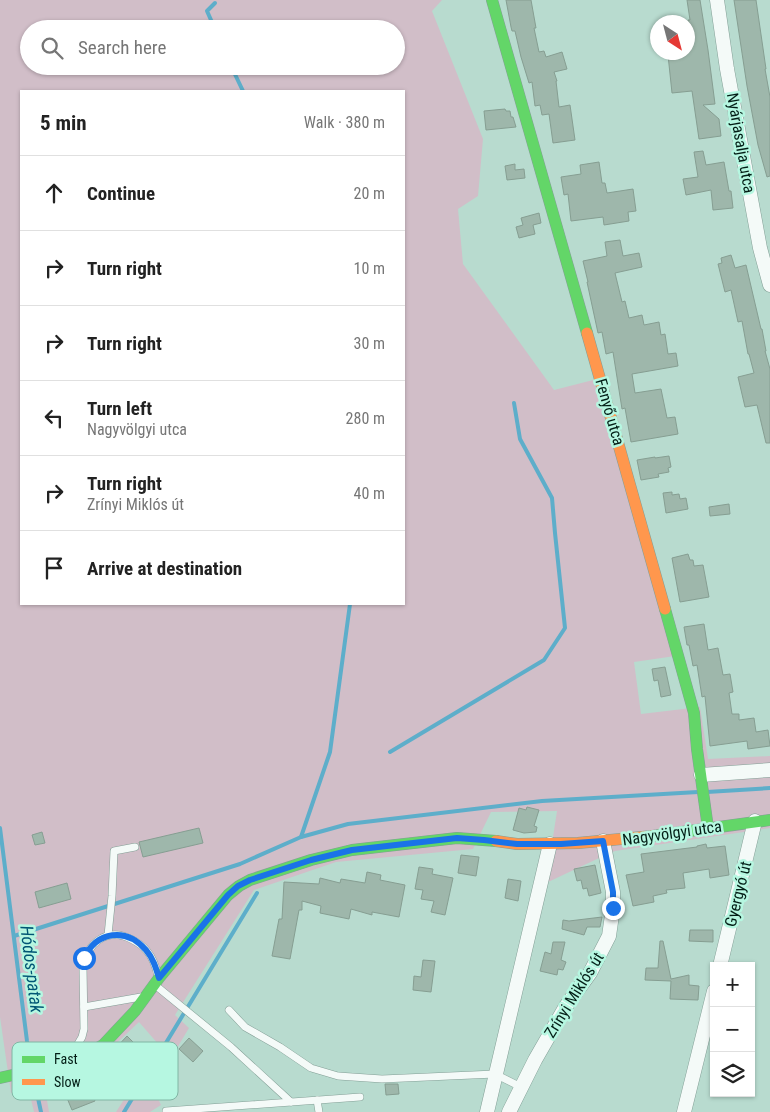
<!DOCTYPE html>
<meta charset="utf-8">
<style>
:root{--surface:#fff;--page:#f6f6f6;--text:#222;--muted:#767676;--line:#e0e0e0}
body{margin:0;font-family:"Roboto Condensed",sans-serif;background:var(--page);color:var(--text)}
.controls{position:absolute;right:15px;bottom:15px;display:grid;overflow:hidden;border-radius:0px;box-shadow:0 1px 4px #0004}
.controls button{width:45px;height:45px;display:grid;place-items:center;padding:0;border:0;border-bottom:1px solid var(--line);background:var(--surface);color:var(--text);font:25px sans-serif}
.compass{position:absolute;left:650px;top:15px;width:45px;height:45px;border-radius:50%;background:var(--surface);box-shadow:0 1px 4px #0004;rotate:144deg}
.stop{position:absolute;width:15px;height:15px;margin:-11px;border:4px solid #1a73e8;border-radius:50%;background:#fff}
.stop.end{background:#1a73e8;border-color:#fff;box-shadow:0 1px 5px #0008}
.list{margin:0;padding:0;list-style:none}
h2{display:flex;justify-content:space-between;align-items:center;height:65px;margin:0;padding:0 20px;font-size:21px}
h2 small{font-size:16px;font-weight:400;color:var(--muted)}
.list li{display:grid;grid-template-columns:32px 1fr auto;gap:15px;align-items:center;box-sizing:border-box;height:75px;padding:0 20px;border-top:1px solid var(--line)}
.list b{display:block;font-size:19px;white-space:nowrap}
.list p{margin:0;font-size:16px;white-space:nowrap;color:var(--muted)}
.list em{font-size:16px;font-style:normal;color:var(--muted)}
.icon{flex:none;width:28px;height:28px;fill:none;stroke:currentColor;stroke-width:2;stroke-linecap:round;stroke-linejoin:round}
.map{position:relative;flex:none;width:770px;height:1112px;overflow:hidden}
.search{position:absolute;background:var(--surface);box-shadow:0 1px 4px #0004;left:20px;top:20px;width:385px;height:55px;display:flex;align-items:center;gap:12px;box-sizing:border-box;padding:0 18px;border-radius:28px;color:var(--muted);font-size:19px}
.panel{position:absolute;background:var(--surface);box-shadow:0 1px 4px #0004;left:20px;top:90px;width:385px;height:515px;border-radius:0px}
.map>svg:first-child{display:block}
</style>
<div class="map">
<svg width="770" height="1112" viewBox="0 0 770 1112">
<rect width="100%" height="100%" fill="#b8dbcf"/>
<path fill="#d1bec8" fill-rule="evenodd" d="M0 0H442L432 11 483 139 478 196 458 209 463 264 554 390 605 377 682 655 634 662 641 714 700 707 708 759 770 756V828L615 851 597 859 546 883 557 811 491 812 473 849 336 862 254 890 175 1015 189 1028 153 1088 161 1105 150 1112H116L159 1045 139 1022 105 1054 86 1067 44 1083 49 1112H34L28 1087 11 1093 0 1017ZM29 29H396V66H29ZM21 91H404V604H21Z"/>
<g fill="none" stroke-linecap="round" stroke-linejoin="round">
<g stroke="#5daeca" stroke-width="4">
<polyline points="215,29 207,11 215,3"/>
<polyline points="231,66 243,91"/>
<polyline points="390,752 544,660 565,628 555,533 552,498 520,439 514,403"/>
<polyline points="707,792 770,788"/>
<polyline points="0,828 27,1041 31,1066"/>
<polyline points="301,837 330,752 350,604"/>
<polyline points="14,936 240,864 301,837 348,824 542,801 698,792"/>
<polyline points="33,1075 41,1112"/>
<polyline points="124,1112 257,893"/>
</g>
</g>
<g fill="#9eb7ab" stroke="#869e92">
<polygon points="506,0 531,0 536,28 534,28 539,52 544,51 546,57 562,52 567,69 554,72 557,81 556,81 559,107 570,105 575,140 553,143 549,114 542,115 540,105 535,106 532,82 529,83 521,57 515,31 512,31 511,27"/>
<polygon points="687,0 700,0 708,50 715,104 703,105 719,119 721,136 699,139 692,91 672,93 668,55 688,53 688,20 690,20"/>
<polygon points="734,0 756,0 766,69 765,69 770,97 770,176 767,177 758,145 747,86"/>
<polygon points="505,109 506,111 510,111 511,117 513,117 516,127 486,130 484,111"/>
<polygon points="703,151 706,165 724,162 729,191 731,191 733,208 713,210 711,190 686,195 683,179 698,177 694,152"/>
<polygon points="599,162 602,183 605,183 607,193 633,189 636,211 628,212 629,221 604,225 603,217 571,221 568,194 564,195 561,177 581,174 580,165"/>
<polygon points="515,164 515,170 524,169 525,178 507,180 505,166"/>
<polygon points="539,213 541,223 533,225 535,234 519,238 516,227 523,225 521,218"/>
<polygon points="620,240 623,256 639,253 642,267 615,273 622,302 625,301 629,318 642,315 644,325 659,322 661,335 665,334 668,354 676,353 678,366 632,374 635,393 661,389 667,418 675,417 678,434 631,442 625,408 622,409 613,352 606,354 602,332 598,333 587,282 588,282 583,261 607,256 605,242"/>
<polygon points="731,255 735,268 746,265 761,329 762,329 766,351 765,351 770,369 770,443 766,443 757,405 745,407 738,377 754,373 749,354 748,354 742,321 738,322 731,290 725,292 718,264 722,263 721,258"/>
<polygon points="669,456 671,467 668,468 669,472 658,474 659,477 641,480 637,460 655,457 655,458"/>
<polygon points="672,492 672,495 679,494 680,499 686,498 688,509 666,513 663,493"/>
<polygon points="729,504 730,514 710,516 709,507"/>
<polygon points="688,554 690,560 693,560 694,566 703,565 709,597 680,602 672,558"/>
<polygon points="704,624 708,650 718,648 723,675 730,674 733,692 729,693 732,714 739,714 739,720 754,718 756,732 768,730 770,746 748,749 747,741 710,746 705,696 702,697 697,665 693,666 689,645 687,645 684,627"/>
<polygon points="665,667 671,695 661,697 658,680 654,681 652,669"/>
<polygon points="527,807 539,810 534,826 537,827 536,832 524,833 513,830 519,808 526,810"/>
<polygon points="199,828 203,843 143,857 139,842"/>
<polygon points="42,832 45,843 35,845 32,835"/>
<polygon points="706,844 707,848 725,846 729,875 710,878 709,869 683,873 685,888 666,890 667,893 653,896 654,902 633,906 626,875 644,872 641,854 697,847 697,846"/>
<polygon points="461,855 479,857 476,876 458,873"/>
<polygon points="595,865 601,893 589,896 587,888 583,889 581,880 577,881 574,869"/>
<polygon points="419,867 433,869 432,874 453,878 445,915 431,912 434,901 421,899 423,890 415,889"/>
<polygon points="367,872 381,875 380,880 405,885 399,917 372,912 372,915 351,909 349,919 320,913 321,906 302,901 302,910 299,910 290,959 272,956 279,919 282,919 284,882 319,884 320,878 340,883 341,879 365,883"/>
<polygon points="508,879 521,881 518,901 505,898"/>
<polygon points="67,883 71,899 39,908 35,892"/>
<polygon points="602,917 600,927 587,927 584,935 562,929 563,920 569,921"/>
<polygon points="690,930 713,930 713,942 689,941"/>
<polygon points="660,941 663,941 671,979 689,975 689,985 699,986 698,1000 670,999 671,981 645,980 646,968 658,968"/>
<polygon points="553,942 565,942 561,960 566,962 563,970 558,969 557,975 540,971 545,952 551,954"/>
<polygon points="423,960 435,961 431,992 413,990 414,976 421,977"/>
<polygon points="127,1036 138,1047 136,1049 141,1053 136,1058 146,1064 134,1082 125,1076 131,1068 114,1050"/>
<polygon points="189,1038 203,1051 193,1062 179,1049"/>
<polygon points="78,1070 85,1073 95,1101 72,1110 67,1098 75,1095 67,1075"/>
<polygon points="385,1084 398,1084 399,1094 386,1095"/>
</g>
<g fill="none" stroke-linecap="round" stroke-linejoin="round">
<defs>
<g id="lane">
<polyline points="108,935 112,896 114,851 135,847"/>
<polyline points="155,985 231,1047 291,1102"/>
<polyline points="84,1007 141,997"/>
<polyline points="229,1010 245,1027 280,1047 311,1068 338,1076 382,1079 495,1074 521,1087"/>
<path d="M72 1054 82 1037 84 1029 83 967C87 943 107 927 131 939 137 942 143 946 147 951 153 958 156 967 158 976"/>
<polyline points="317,1100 319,1112"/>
<polyline points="166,1111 360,1097"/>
</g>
<g id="street">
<polyline points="717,0 727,69 760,248 770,285"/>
<polyline points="701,775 770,770"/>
<polyline points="720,966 755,821"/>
<polyline points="487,1112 550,844"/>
<polyline points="509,1112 535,1060 566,1006 590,973 609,936 613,908 613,892 603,841"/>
<polyline points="684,1112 714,991"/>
</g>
<g id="fast">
<polyline points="492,0 587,333"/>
<polyline points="665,609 694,713 697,749 708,828"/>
<polyline points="653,836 770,820"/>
<polyline points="0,1078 62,1064 87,1054 103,1045 135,1011 159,978 228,895 239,886 250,880 311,860 352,850 457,838 496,841"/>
</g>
<g id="slow">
<polyline points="587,333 665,609"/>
<polyline points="496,841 517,844 578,843 653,836"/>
</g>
</defs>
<use href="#lane" stroke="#839f96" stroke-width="8"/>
<use href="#street" stroke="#839f96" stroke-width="15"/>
<use href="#fast" stroke="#839f96" stroke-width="12"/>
<use href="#slow" stroke="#839f96" stroke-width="12"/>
<use href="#lane" stroke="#f4faf8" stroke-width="7"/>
<use href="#street" stroke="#f4faf8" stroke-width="14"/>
<use href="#fast" stroke="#63d668" stroke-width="11"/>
<use href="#slow" stroke="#ff974d" stroke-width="11"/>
</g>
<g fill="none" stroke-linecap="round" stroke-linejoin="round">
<path stroke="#1a73e8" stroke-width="6" d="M84 958C97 931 126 927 146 950 153 958 156 968 159 978L228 895 238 886 250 880 311 860 352 850 457 838 484 840 517 844H561L603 841 613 892V908"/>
</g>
<g text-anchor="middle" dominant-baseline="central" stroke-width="5" stroke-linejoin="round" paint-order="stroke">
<g font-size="16" fill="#031e16" stroke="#b6f7e1">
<text transform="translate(741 143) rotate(80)">Nyárjasalja utca</text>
<text transform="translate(610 412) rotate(74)">Fenyő utca</text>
<text transform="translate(672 833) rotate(-8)">Nagyvölgyi utca</text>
<text transform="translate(738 894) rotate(-76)">Gyergyó út</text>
<text transform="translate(574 995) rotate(-58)">Zrínyi Miklós út</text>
</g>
<g font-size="18" font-style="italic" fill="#005574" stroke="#b6f7e1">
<text transform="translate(32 969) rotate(83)">Hódos-patak</text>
</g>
</g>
<rect x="12" y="1042" width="166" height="58" rx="8" fill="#b6f7e1" stroke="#80b6a4" stroke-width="1"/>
<rect x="22" y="1056" width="23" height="7" fill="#63d668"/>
<rect x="22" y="1079" width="23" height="6" fill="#ff974d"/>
<g font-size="14" fill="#031e16">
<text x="54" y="1064">Fast</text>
<text x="54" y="1087">Slow</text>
</g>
</svg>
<div class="controls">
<button>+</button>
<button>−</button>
<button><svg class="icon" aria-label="layers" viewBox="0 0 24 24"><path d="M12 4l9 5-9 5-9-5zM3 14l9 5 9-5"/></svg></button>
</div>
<svg class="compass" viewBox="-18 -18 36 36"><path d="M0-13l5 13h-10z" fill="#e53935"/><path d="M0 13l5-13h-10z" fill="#767676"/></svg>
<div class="stop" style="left:84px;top:958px"></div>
<div class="stop end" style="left:613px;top:908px"></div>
<div class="search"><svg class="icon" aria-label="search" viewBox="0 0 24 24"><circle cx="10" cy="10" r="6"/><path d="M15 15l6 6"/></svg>Search here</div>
<section class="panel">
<h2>5 min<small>Walk · 380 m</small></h2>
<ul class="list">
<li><svg class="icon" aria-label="ahead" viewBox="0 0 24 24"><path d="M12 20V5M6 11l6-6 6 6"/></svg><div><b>Continue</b></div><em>20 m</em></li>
<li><svg class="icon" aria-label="right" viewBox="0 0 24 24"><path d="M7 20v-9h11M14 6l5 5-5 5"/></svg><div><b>Turn right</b></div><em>10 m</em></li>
<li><svg class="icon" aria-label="right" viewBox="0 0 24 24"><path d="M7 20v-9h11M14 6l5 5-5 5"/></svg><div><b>Turn right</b></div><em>30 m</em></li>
<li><svg class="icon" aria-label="left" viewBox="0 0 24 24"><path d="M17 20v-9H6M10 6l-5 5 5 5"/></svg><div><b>Turn left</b><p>Nagyvölgyi utca</p></div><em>280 m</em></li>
<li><svg class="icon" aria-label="right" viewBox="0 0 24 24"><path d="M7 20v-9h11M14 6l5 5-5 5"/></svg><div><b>Turn right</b><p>Zrínyi Miklós út</p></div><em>40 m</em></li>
<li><svg class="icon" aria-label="arrive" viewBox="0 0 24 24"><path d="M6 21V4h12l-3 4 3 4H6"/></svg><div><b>Arrive at destination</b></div></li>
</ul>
</section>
</div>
